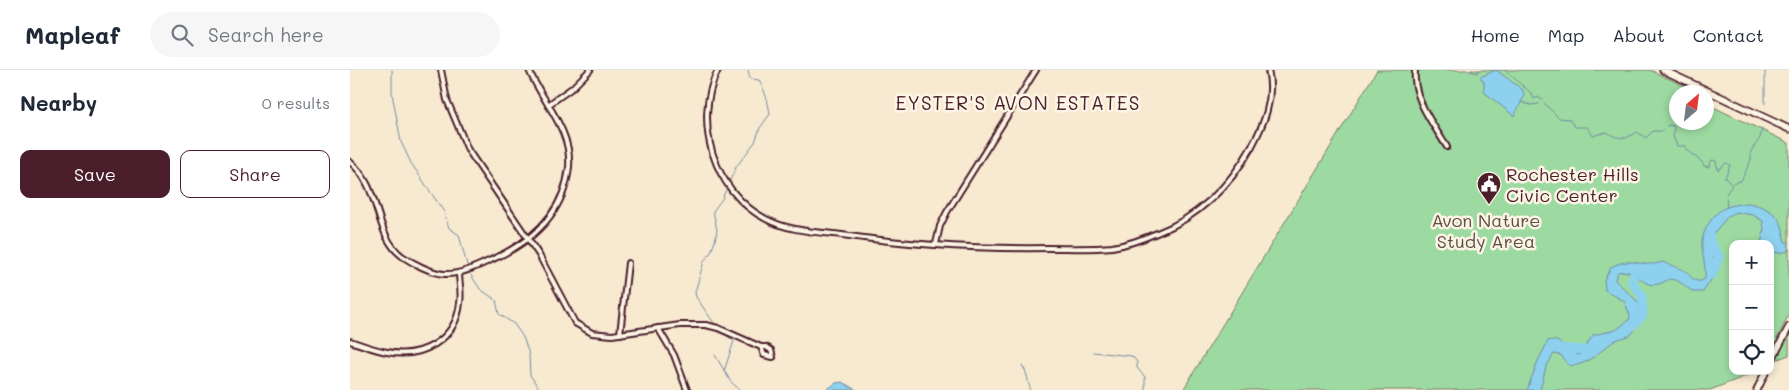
<!DOCTYPE html>
<meta charset="utf-8">
<style>
:root{--surface:#fff;--page:#f6f6f7;--text:#1f2937;--muted:#747a83;--line:#e0e1e3;--accent:#4a1f2b}
body{margin:0;font-family:Mali,sans-serif;background:var(--page);color:var(--text)}
.controls{position:absolute;right:15px;bottom:15px;display:grid;overflow:hidden;border-radius:10px;box-shadow:0 2px 8px #0003}
.controls button{width:45px;height:45px;display:grid;place-items:center;padding:0;border:0;border-bottom:1px solid var(--line);background:var(--surface);color:var(--text);font:25px sans-serif}
.compass{position:absolute;left:1319px;top:15px;width:45px;height:45px;border-radius:50%;background:var(--surface);box-shadow:0 2px 8px #0003;rotate:28deg}
.list{margin:0;padding:0;list-style:none}
h2{display:flex;justify-content:space-between;align-items:center;height:65px;margin:0;padding:0 20px;font-size:21px}
h2 small{font-size:16px;font-weight:400;color:var(--muted)}
.actions{display:flex;gap:10px;padding:15px 20px}
.actions a{flex:1;padding:11px 0;border:1px solid var(--accent);border-radius:10px;text-align:center;font-size:18px;color:var(--accent)}
.actions .main{background:var(--accent);color:#fff}
.icon{flex:none;width:28px;height:28px;fill:none;stroke:currentColor;stroke-width:2;stroke-linecap:round;stroke-linejoin:round}
.map{position:relative;flex:none;width:1439px;height:320px;overflow:hidden}
header{display:flex;align-items:center;gap:30px;box-sizing:border-box;height:70px;padding:0 25px;background:var(--surface);border-bottom:1px solid var(--line)}
header strong{font-size:24px}
nav{display:flex;gap:28px;margin-inline-start:auto;font-size:18px}
.search{width:350px;height:45px;background:var(--page);display:flex;align-items:center;gap:12px;box-sizing:border-box;padding:0 18px;border-radius:28px;color:var(--muted);font-size:19px}
main{display:flex}
aside{flex:1;background:var(--surface)}
.map>svg:first-child{display:block}
</style>
<header>
<strong>Mapleaf</strong>
<div class="search"><svg class="icon" aria-label="search" viewBox="0 0 24 24"><circle cx="10" cy="10" r="6"/><path d="M15 15l6 6"/></svg>Search here</div>
<nav><a>Home</a><a>Map</a><a>About</a><a>Contact</a></nav>
</header>
<main>
<aside>
<h2>Nearby<small>0 results</small></h2>
<ul class="list">
</ul>
<div class="actions"><a class="main">Save</a><a>Share</a></div>
</aside>
<div class="map">
<svg width="1439" height="320" viewBox="0 0 1439 320">
<rect width="100%" height="100%" fill="#f8ead1"/>
<filter id="ink" filterUnits="userSpaceOnUse"><feTurbulence type="fractalNoise" baseFrequency=".02" numOctaves="2"/><feDisplacementMap in="SourceGraphic" scale="10" xChannelSelector="R" yChannelSelector="G"/><feConvolveMatrix kernelMatrix="1 2 1 2 8 2 1 2 1" color-interpolation-filters="sRGB"/></filter>
<g filter="url(#ink)">
<polygon fill="#9ddaa1" stroke="#747c66" points="1027,0 1300,0 1343,20 1342,22 1326,22 1326,52 1356,52 1357,34 1439,73 1439,244 1427,269 1439,265 1439,285 1420,292 1420,174 1383,174 1383,301 1409,301 1360,320 833,320"/>
<g fill="#8dd1ef" stroke="#728aa1">
<polygon points="1146,0 1173,20 1174,27 1164,46 1134,22 1134,12 1130,7"/>
<path d="M1398 133C1411 135 1428 142 1432 156 1434 161 1433 167 1435 172H1439L1438 181 1430 183 1420 182V174L1411 173 1414 160 1413 151 1403 145 1385 142 1378 146 1363 164 1361 175 1366 197 1361 210 1353 222H1343C1334 216 1331 210 1319 209 1291 227 1293 197 1268 202L1265 210 1288 232C1290 242 1289 253 1283 262 1280 268 1271 267 1266 270 1252 278 1235 299 1218 295L1211 285 1204 284 1196 297 1190 320H1177L1188 291 1198 271C1211 267 1219 284 1230 285L1243 265 1266 260 1279 250 1280 245 1274 231 1255 220 1254 210 1261 197C1284 185 1292 199 1313 192 1317 194 1332 199 1335 201 1342 206 1342 212 1351 211L1355 209C1356 197 1353 189 1352 177 1350 166 1361 146 1371 140 1379 135 1389 134 1398 133Z"/>
<polygon points="492,312 506,320 476,320 486,313"/>
</g>
<g fill="none" stroke-linecap="round" stroke-linejoin="round">
<g stroke="#728aa1" stroke-width="1">
<polyline points="42,0 42,23 51,72 61,93 94,142 99,158 109,165 117,195"/>
<polyline points="1117,0 1127,3 1130,0"/>
<polyline points="1155,0 1181,23 1184,29 1188,27 1192,30"/>
<polyline points="1415,0 1415,34"/>
<polyline points="1171,32 1181,35 1189,34"/>
<polyline points="1194,33 1209,48 1219,49 1225,57 1237,57 1243,66 1256,62 1266,67 1276,68 1287,62 1296,68 1303,61 1312,61 1318,55 1324,56 1323,66 1327,76 1336,76 1336,80 1352,92 1354,96 1358,97 1362,90 1366,91 1368,100 1376,93 1380,95 1375,108 1382,115 1376,124"/>
<polyline points="1383,113 1391,111 1401,90 1401,81 1410,68 1412,59"/>
<polyline points="1376,128 1377,137"/>
<polyline points="121,205 130,219 146,230 149,244 164,254 173,267 179,284 180,305 190,320"/>
<path d="M366 256 346 227 345 222 354 191 361 182 365 171 367 160 363 141 372 129 386 97 405 72 410 58 420 44C418 31 415 21 409 10L400 9 398 0"/>
<polyline points="370,261 384,271 374,301"/>
<polyline points="743,282 782,286 787,292 787,298 795,307 795,320"/>
<polyline points="365,285 381,312 390,320"/>
<path d="M672 296C678 301 677 313 681 320"/>
</g>
<g stroke="#8dd1ef" stroke-width="9">
<polyline points="1360,165 1358,168 1369,187 1362,205"/>
<polyline points="1280,258 1293,245 1292,226 1282,212 1286,198 1291,200"/>
<polyline points="1210,278 1244,281"/>
</g>
<defs>
<g id="street">
<polyline points="91,0 97,30 118,80 189,185 225,253 242,263 262,265 330,255 356,255 368,258 411,277 416,277 421,280 423,287 414,285 411,277"/>
<path d="M368 0C342 52 364 122 416 149 438 161 467 162 492 165 560 175 630 179 699 178 720 178 741 179 762 177 777 175 793 169 807 163 847 148 880 116 901 78 914 54 925 28 918 0"/>
<path d="M1065 0C1062 28 1083 54 1097 77"/>
<polyline points="198,35 222,18 240,0"/>
<path d="M0 92C32 118 23 164 52 186 62 193 82 203 94 204 110 205 126 197 141 190 182 172 214 144 219 97 222 59 192 32 179 0"/>
<polyline points="586,174 590,156 597,142 686,0"/>
<polyline points="308,258 324,285 337,320"/>
<polyline points="270,264 278,193"/>
<path d="M0 271C12 275 25 280 37 282 72 289 106 270 110 233 112 224 109 212 109 203"/>
</g>
<g id="secondary">
<polyline points="1313,0 1439,59"/>
<polyline points="1420,293 1439,257"/>
<polyline points="1407,320 1416,301"/>
</g>
</defs>
<use href="#street" stroke="#4a1f2b" stroke-width="8"/>
<use href="#secondary" stroke="#4a1f2b" stroke-width="9"/>
<use href="#street" stroke="#fcf5e5" stroke-width="4"/>
<use href="#secondary" stroke="#fcf5e5" stroke-width="5.5"/>
</g>
</g>
<defs>
<symbol id="civic-pin" viewBox="-11 -11 22 30"><path d="M0 17L-7.5 6A9.5 9.5 0 1 1 7.5 6Z" fill="#4a1f2b" stroke="#fcf5e5"/><path d="M-.6-6.5H3V-4.5H.6V-3L4-1V1h2V6H-6V1h2V-1L-.6-3ZM-1.2 2.5V6h2.4V2.5Z" fill="#fff"/></symbol>
</defs>
<g fill-rule="evenodd">
<use href="#civic-pin" x="1125" y="100" width="28" height="38"/>
</g>
<g text-anchor="middle" dominant-baseline="central" stroke-width="5" stroke-linejoin="round" paint-order="stroke">
<g font-size="18" fill="#4a1f2b" stroke="#fcf5e5" text-anchor="start">
<text x="1156" y="104">Rochester Hills<tspan x="1156" dy="21">Civic Center</tspan></text>
</g>
<g font-size="18" fill="#5f4e48" stroke="#fcf5e5">
<text x="1136" y="150">Avon Nature<tspan x="1136" dy="21">Study Area</tspan></text>
</g>
<g font-size="19" letter-spacing="1" fill="#4a1f2b" stroke="#fcf5e5">
<text x="668" y="32">EYSTER'S AVON ESTATES</text>
</g>
</g>
</svg>
<div class="controls">
<button>+</button>
<button>−</button>
<button><svg class="icon" aria-label="locate" viewBox="0 0 24 24"><circle cx="12" cy="12" r="6"/><path d="M12 2v4M12 18v4M2 12h4M18 12h4"/></svg></button>
</div>
<svg class="compass" viewBox="-18 -18 36 36"><path d="M0-13l5 13h-10z" fill="#e53935"/><path d="M0 13l5-13h-10z" fill="#747a83"/></svg>
</div>
</main>
